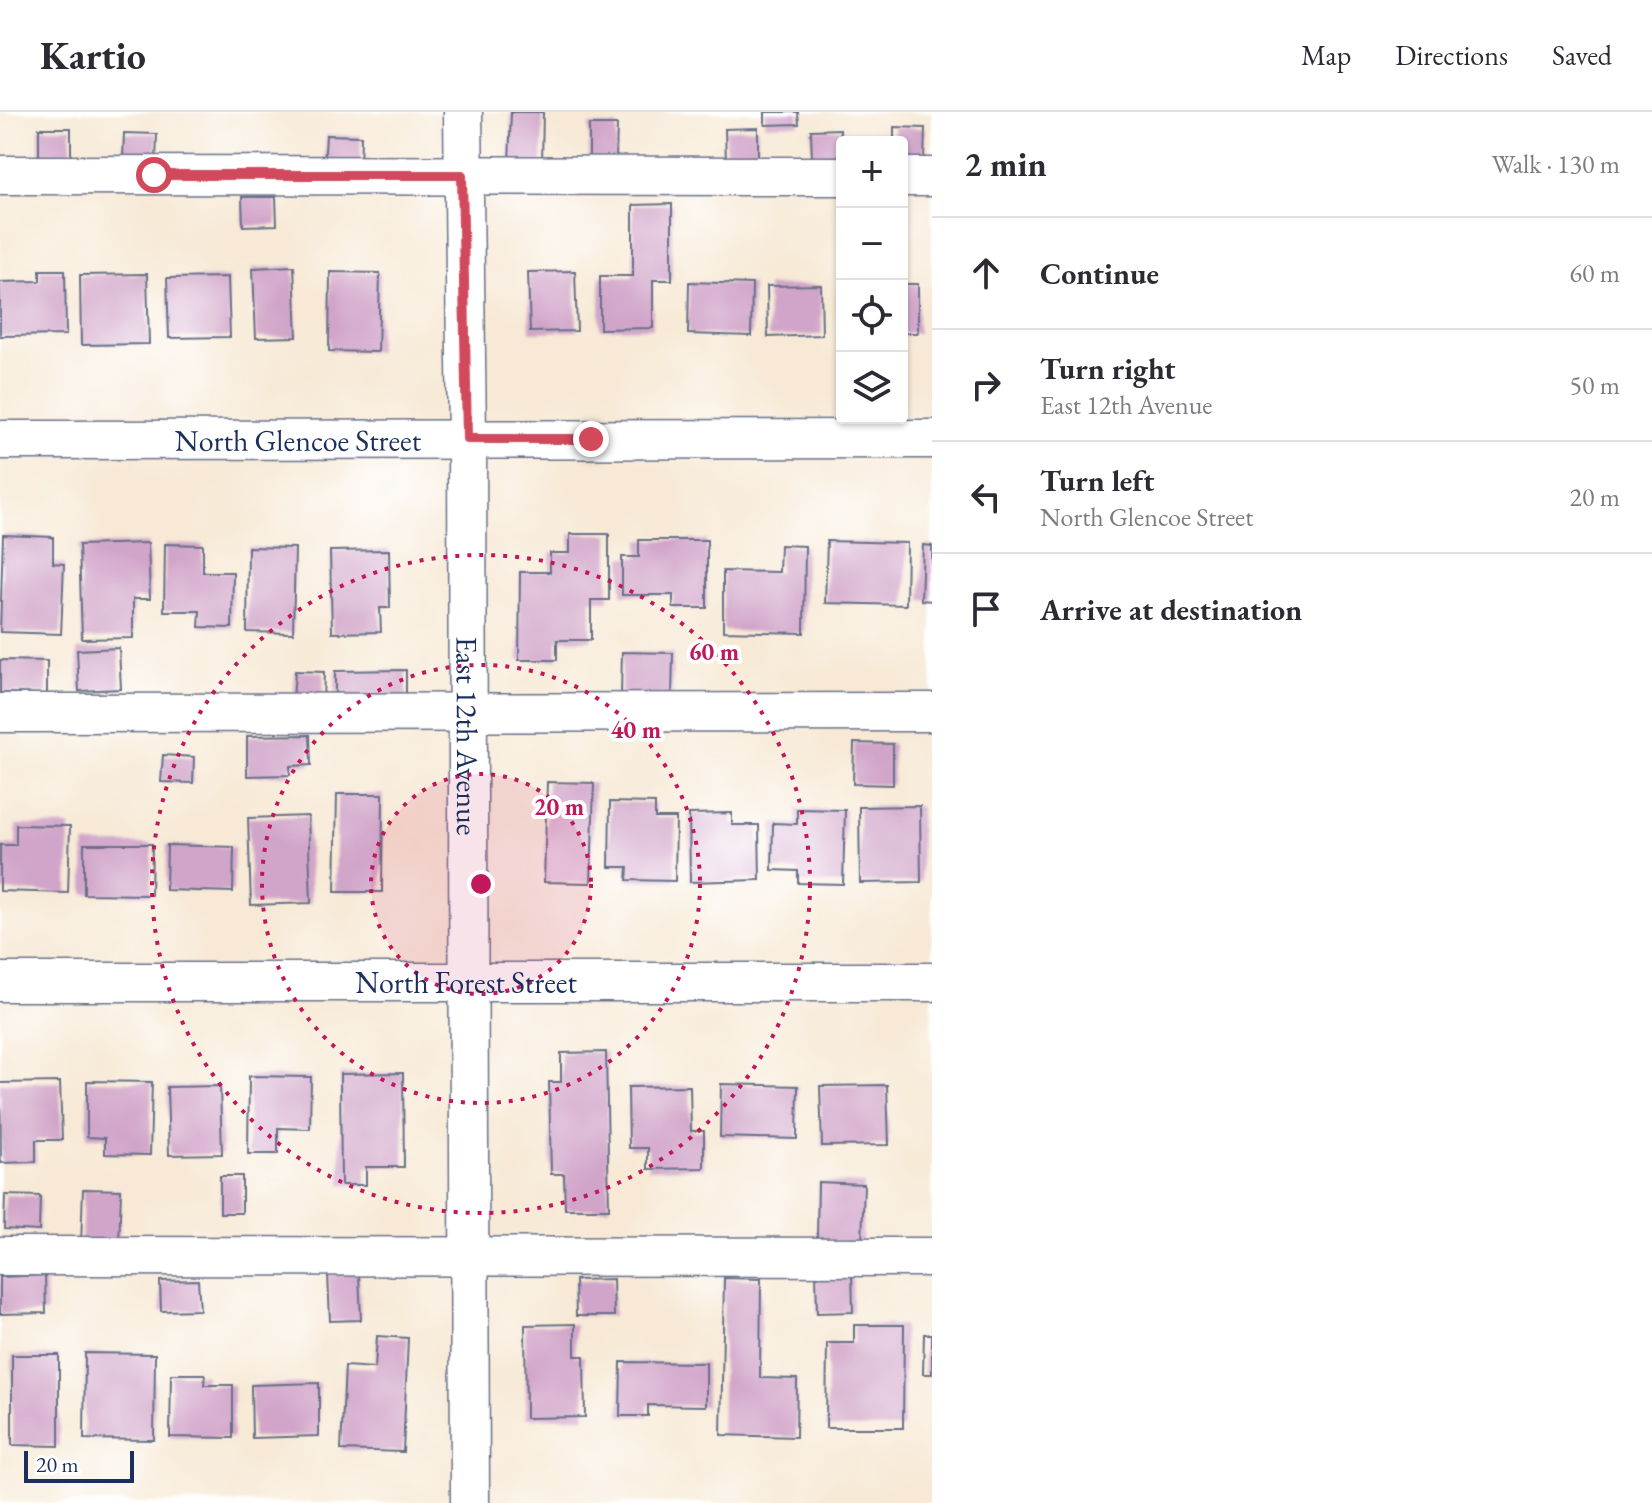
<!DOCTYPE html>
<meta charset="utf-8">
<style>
:root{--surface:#fff;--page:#f2f2f3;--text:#2b2b33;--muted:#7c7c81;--line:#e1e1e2}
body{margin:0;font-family:"EB Garamond",serif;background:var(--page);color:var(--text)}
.controls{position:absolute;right:24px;top:24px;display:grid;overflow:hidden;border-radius:8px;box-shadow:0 2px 6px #0004}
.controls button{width:72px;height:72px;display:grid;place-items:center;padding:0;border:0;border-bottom:2px solid var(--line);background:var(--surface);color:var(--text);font:40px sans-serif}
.scale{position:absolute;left:24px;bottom:20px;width:110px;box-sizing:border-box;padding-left:8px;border:4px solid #1b2f5e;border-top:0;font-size:22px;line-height:28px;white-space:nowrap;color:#1b2f5e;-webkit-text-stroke:6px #fff;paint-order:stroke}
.stop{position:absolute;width:24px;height:24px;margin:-18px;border:6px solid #d1495b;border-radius:50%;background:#fff}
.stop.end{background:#d1495b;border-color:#fff;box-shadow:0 2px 8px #0008}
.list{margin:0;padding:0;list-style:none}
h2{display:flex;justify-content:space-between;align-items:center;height:104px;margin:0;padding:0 32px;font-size:34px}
h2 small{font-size:26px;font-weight:400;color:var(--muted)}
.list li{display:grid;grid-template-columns:52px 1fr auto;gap:24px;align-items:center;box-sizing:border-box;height:112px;padding:0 32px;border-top:2px solid var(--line)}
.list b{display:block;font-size:30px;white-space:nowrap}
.list p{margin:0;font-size:26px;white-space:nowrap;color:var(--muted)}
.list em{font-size:26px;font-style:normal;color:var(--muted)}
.icon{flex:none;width:44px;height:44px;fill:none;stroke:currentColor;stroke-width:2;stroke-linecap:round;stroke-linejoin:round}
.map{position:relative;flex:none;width:932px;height:1391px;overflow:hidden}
header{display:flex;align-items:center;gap:48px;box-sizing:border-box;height:112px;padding:0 40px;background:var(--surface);border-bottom:2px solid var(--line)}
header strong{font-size:38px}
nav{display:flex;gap:44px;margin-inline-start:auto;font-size:28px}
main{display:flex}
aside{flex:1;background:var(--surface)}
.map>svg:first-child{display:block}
</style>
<header>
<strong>Kartio</strong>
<nav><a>Map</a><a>Directions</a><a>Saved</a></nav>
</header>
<main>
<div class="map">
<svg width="932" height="1391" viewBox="0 0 932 1391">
<rect width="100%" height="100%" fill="#fff"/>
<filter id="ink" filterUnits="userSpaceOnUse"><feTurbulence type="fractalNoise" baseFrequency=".0125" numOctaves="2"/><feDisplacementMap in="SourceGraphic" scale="16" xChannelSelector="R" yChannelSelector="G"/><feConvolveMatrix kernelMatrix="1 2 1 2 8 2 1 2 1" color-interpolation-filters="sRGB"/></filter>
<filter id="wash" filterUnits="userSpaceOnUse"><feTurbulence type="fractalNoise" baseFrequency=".006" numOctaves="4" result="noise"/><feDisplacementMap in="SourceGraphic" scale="32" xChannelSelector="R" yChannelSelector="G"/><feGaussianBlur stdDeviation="1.8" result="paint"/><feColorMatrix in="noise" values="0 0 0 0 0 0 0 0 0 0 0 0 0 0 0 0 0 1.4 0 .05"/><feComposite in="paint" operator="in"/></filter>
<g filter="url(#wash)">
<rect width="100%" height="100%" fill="#f7e9d5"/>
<g id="blocks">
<g fill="#d1a5c9">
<polygon points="511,0 543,0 542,52 509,51"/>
<polygon points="765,0 798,0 799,12 765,13"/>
<polygon points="589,13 617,13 616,46 589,46"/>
<polygon points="894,15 925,16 924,50 902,49 902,30 894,30"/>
<rect x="39" y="16" width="32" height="32"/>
<polygon points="758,16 758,50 726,50 725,17"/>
<polygon points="840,17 841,50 812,50 811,18"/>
<polygon points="124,21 157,22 156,50 123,48"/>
<polygon points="326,23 361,24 360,58 324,57"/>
<polygon points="242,85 276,85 277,113 243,114"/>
<polygon points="672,92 672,168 653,168 653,216 600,217 600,164 633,164 633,93"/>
<polygon points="294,154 297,225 256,226 253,156"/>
<polygon points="40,158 65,158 66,223 0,224 0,170 40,169"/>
<polygon points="575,159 577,219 530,220 528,160"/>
<polygon points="330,160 380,161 378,240 329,239"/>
<polygon points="147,162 149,232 81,233 80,163"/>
<polygon points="228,165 230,225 169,226 167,166"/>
<polygon points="689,170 752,172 751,224 688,222"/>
<rect x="902" y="172" width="16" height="49"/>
<polygon points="821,173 822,223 768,225 767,174"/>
<polygon points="570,422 609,422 609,488 591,488 591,528 557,528 557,548 519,548 520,460 550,460 550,441 570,441"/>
<polygon points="3,423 53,425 53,451 64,452 61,522 0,520"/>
<polygon points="639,428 707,428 707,496 673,496 673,483 622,483 622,445 639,445"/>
<polygon points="827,429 907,431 906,493 825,491"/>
<polygon points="148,431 150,487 133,487 133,526 82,527 79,433"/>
<polygon points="165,432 203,433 203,460 233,460 232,516 199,515 200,499 164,499"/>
<polygon points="780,433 805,434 804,521 723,519 723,459 779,460"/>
<polygon points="923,433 932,434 932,489 921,488"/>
<polygon points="248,435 295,436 293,521 247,520"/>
<polygon points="389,438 390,496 380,496 381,520 332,521 330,439"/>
<polygon points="119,536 121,577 79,579 77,538"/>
<polygon points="622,540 673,541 672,584 621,584"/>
<polygon points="0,548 47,549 47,582 0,581"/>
<polygon points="406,558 406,590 335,591 335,559"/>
<polygon points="295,559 324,560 323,591 293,589"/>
<polygon points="310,623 311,653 290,654 290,663 247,664 247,624"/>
<polygon points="854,631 893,632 893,673 853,672"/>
<polygon points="163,643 194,645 193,671 161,670"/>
<polygon points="547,670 594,671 591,771 544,770"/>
<polygon points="337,682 383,682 382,780 335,780"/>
<polygon points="610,690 655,691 655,706 676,706 675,769 627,768 628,755 609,755"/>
<polygon points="920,694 921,770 860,771 859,695"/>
<polygon points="797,697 845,698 843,772 798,771 798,759 772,758 773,711 797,712"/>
<polygon points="732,701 732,713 759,713 760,768 690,770 689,702"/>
<polygon points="308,704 311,791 251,793 248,706"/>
<polygon points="16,713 70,714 68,781 0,779 0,733 16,733"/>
<polygon points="84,732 152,732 151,783 84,782"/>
<polygon points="167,733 234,735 233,780 166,778"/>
<polygon points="606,940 609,1097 565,1097 564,1062 551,1062 549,970 561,970 561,941"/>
<polygon points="403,961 404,1055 366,1055 366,1073 341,1073 340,962"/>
<polygon points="249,964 311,965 310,1017 278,1016 278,1042 248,1042"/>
<polygon points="87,969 152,970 150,1043 105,1042 105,1026 87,1025"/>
<polygon points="60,970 62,1028 36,1028 36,1050 1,1051 0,971"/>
<polygon points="721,972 798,974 797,1027 720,1025"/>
<polygon points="887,973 889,1033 822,1034 820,974"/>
<polygon points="220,974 222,1042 169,1043 167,975"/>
<polygon points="690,974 691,1019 704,1019 704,1056 648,1057 648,1036 629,1036 628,975"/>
<rect x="220" y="1064" width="22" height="37"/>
<polygon points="818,1070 864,1072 862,1130 817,1128"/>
<polygon points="83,1077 121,1078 119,1133 81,1132"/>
<polygon points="5,1083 40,1084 39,1119 4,1117"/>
<polygon points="852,1159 853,1200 817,1201 816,1161"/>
<polygon points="359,1161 361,1208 330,1209 328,1162"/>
<polygon points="45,1163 46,1201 0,1202 0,1165"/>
<polygon points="724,1166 761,1167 760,1266 797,1267 796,1325 721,1323"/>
<polygon points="613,1167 614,1204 576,1204 575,1168"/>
<polygon points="198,1168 200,1198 161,1199 160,1169"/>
<polygon points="575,1212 575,1244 584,1244 585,1305 526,1306 525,1213"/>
<polygon points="854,1213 904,1213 903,1316 826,1316 827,1231 854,1231"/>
<polygon points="924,1222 932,1222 932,1262 923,1262"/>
<polygon points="377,1224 408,1226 403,1340 341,1338 345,1254 375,1256"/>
<polygon points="85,1241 155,1242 154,1328 84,1327"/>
<polygon points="12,1243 59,1243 59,1334 12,1333"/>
<polygon points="621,1250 706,1251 706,1294 648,1293 648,1304 620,1304"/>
<polygon points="171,1262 205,1262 204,1273 233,1273 233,1326 170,1325"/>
<polygon points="319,1271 319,1324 252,1326 251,1273"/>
</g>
</g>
</g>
<g filter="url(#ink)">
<use href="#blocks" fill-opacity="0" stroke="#687088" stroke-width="2"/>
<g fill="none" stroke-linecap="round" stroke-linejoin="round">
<defs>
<g id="minor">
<path id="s1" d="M463 0 467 327 470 1391"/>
<polyline points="0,63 842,64"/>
<polyline points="902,65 932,65"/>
<path id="s2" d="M0 328 932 327"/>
<polyline points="0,601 932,600"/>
<path id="s3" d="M0 870H932"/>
<polyline points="0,1144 932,1145"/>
</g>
</defs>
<use href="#minor" stroke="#687088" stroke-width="41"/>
<use href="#minor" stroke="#fff" stroke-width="38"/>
</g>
</g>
<g fill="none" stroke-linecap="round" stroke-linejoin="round" filter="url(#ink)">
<polyline stroke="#d1495b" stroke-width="10" points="154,63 462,63 467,327 591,327"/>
</g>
<circle cx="481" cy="772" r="110" fill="#c2185b" fill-opacity=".12"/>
<g fill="none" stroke="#c2185b" stroke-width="4" stroke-dasharray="4 8">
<circle cx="481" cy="772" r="110"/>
<circle cx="481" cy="772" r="219"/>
<circle cx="481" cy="772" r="329"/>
</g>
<g text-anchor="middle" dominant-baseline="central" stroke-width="8" stroke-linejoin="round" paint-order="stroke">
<g font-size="30" fill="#1b2f5e" stroke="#fff">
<text stroke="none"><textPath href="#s2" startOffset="298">North Glencoe Street</textPath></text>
<text stroke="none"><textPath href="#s1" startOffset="624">East 12th Avenue</textPath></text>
<text stroke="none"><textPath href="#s3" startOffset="466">North Forest Street</textPath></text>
</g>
</g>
<circle cx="481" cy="772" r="12" fill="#c2185b" stroke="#fff" stroke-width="4"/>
<g font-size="24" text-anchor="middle" font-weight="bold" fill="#c2185b" stroke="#fff" stroke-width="8" stroke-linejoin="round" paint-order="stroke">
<text x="714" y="548">60 m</text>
<text x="636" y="626">40 m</text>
<text x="559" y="703">20 m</text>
</g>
</svg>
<div class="controls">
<button>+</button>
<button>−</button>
<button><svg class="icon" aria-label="locate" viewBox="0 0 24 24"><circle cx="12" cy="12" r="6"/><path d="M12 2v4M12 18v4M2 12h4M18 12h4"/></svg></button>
<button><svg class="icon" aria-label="layers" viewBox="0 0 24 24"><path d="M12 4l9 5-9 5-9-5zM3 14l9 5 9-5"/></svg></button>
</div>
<div class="scale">20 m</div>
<div class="stop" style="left:154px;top:63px"></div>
<div class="stop end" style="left:591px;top:327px"></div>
</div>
<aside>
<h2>2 min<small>Walk · 130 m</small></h2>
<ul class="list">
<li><svg class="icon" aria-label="ahead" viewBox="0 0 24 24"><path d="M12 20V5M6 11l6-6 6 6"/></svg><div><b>Continue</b></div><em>60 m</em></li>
<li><svg class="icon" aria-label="right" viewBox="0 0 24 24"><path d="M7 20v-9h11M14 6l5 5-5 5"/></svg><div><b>Turn right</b><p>East 12th Avenue</p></div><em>50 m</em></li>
<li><svg class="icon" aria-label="left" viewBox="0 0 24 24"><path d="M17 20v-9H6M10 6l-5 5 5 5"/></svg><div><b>Turn left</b><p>North Glencoe Street</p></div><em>20 m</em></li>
<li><svg class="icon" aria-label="arrive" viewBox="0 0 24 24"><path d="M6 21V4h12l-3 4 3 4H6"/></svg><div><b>Arrive at destination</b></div></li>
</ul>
</aside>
</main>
